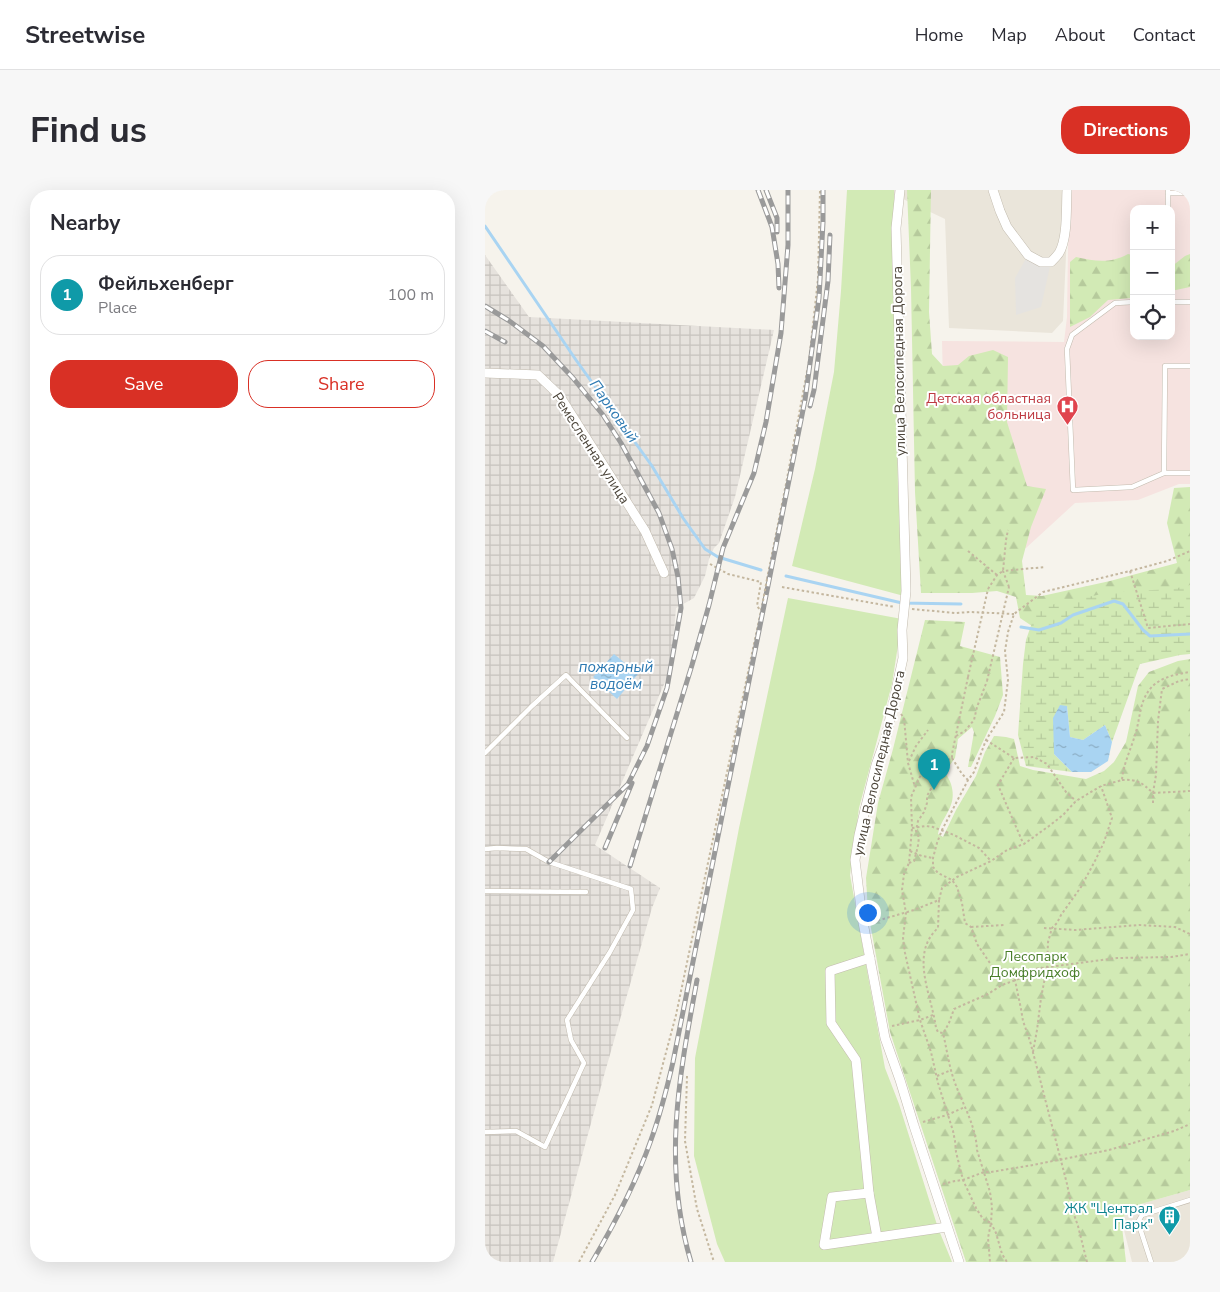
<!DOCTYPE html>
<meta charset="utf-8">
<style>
:root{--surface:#fff;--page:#f7f7f7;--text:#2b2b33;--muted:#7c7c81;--line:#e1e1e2;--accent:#d93025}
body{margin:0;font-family:"Nunito Sans",sans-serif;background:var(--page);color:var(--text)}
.controls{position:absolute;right:15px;top:15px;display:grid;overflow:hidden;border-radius:10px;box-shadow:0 5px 20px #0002}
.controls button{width:45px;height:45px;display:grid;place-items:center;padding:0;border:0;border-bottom:1px solid var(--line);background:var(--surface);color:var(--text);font:25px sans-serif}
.you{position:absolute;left:382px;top:722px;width:18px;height:18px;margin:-12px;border:4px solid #fff;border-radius:50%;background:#1a73e8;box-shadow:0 0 0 8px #1a73e833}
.badge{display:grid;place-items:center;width:32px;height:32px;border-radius:50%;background:var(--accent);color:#fff;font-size:16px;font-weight:700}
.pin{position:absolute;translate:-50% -41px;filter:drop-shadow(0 1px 2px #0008)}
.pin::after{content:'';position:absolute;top:26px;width:18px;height:15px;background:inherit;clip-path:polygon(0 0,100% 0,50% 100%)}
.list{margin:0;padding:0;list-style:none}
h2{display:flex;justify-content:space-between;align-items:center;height:65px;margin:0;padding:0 20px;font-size:21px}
h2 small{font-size:16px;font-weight:400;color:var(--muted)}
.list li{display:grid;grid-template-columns:32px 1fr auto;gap:15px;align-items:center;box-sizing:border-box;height:80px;margin:0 10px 10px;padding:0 10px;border:1px solid var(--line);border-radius:20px}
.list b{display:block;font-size:19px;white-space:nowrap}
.list p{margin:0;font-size:16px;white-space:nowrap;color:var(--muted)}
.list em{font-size:16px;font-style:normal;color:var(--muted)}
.actions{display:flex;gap:10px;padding:15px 20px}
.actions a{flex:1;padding:11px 0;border:1px solid var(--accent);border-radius:20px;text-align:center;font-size:18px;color:var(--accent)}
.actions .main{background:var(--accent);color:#fff}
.icon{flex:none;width:28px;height:28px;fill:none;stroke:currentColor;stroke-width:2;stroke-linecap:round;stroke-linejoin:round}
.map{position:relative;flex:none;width:705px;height:1072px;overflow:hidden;border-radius:20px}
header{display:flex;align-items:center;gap:30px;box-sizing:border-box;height:70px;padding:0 25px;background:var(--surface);border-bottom:1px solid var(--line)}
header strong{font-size:24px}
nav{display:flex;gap:28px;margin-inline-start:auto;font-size:18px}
.intro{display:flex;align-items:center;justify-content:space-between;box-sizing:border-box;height:120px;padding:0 30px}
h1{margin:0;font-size:35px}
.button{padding:12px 22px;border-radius:20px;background:var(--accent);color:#fff;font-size:18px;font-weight:700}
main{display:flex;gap:30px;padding:0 30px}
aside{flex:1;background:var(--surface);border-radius:20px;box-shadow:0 5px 20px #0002}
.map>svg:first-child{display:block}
</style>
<header>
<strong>Streetwise</strong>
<nav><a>Home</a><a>Map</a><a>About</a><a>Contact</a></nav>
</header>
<div class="intro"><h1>Find us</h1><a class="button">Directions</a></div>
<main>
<aside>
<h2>Nearby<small></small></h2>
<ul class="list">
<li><span class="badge" style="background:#0f9aa8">1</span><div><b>Фейльхенберг</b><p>Place</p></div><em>100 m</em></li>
</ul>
<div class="actions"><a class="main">Save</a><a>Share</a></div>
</aside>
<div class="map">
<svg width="705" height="1072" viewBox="0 0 705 1072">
<defs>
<pattern id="industrial-grid" width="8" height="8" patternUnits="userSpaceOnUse" patternTransform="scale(1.25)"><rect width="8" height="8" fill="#e6e2dd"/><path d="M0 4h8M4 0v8" fill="none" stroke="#c7c3be"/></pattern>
<pattern id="forest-firs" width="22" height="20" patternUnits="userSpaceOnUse" patternTransform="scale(1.25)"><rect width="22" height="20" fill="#d2eab5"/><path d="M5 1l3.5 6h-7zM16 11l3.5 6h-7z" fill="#b6ca9c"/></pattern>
<pattern id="wetland-marsh" width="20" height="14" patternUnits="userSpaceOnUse" patternTransform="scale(1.25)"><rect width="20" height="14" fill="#d2eab5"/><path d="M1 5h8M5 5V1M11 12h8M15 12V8" fill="none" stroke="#b6ca9c"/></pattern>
<pattern id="water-ripples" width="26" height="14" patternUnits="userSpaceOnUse" patternTransform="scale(1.25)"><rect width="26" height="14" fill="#a9d4f2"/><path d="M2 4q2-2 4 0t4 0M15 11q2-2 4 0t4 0" fill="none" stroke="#8caec5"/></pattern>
</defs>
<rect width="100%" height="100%" fill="#f6f3ec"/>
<g fill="#eae5da">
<polygon points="399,0 584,0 578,131 567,143 464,138 460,29"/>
<polygon points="705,1000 705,1072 647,1072 636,1028 656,1014"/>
</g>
<polygon fill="url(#industrial-grid)" points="0,65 44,127 289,140 250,307 234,353 229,358 224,369 220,386 209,408 191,418 186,478 110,655 175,698 167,718 120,882 68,1072 0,1072"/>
<path fill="#f6e3e0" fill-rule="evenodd" d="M585 0H705V294H694L653 310 590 313 541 358 462 359 457 151 579 152 582 127 583 58ZM649 19H686V146H649Z"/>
<g fill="#d2eab5">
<polygon points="362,0 409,0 409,86 412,153 412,238 413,299 419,406 307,376 330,279 349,182 356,101"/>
<polygon points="303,408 417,429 407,494 374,618 365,685 383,786 400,878 414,914 453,1038 467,1072 240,1072 232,1054 209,966 210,868 254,638"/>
</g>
<g fill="url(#forest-firs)">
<polygon points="422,0 446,0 444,122 447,164 458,176 473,175 484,166 508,160 523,167 522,232 542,296 561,299 546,337 537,371 541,405 557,406 625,391 692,373 682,333 689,298 705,297 705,420 590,465 535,428 531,407 512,401 487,403 436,403 430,302 426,98"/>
<path d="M643 64 648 65C647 80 649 94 647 108L623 110 605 127 585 137V72L591 67C610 71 625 74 643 64Z"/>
<polygon points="705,64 705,97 686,101 686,77 700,66"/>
<path d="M440 430 480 432 475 456 515 467 518 505 510 526 486 577H483L489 542 487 537 473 549 470 568 462 579 461 583C462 587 465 590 466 594 473 617 457 625 453 644L458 647 471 620 491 586 500 562 509 546 521 547 529 549 535 576 548 580 601 589 619 581 629 572 641 552 653 496 664 482 693 471 705 469V1000L656 1014 636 1028 641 1072H481L405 842 383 722 381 688 393 613 408 559Z"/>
</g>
<polygon fill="url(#wetland-marsh)" points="705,395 705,464 695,465 655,474 627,552 620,535 598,550 585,547 582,516 569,564 587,582 541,576 533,545 538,474 541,450 552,418 626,402 688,399"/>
<polygon fill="#e5e3e0" points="543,65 566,72 556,117 531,125 530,88"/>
<g fill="url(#water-ripples)">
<polygon points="129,464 153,484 132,509 108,487"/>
<polygon points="575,515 582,516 585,547 598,550 620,535 627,552 623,571 606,582 587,582 569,564 568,528"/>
</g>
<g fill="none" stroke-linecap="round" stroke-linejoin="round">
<g stroke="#a9d4f2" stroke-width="3">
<polyline points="0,36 91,170 167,276 198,328 220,359 233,367 276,380"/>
<polyline points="301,386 417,413 476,414"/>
<polyline points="536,437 554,440 576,433 588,425 629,411 638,414 658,440 665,446 705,444"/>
</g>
<defs>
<g id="service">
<polyline points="683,3 705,3"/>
<polyline points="683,19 683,0"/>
<polyline points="649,112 630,113 587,145 582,159 588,300 647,297 679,283 705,283"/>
<polyline points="686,112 705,112"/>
<polyline points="679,283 680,176 705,176"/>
<polyline points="0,563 47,516 81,485 142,548"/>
<polyline points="0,659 12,658 41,659 64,672 146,699 148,720 125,762 82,830 86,850 99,873 60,957 31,941 0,942"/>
<polyline points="0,701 101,702"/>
<polyline points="666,1072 653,1032 657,1025 705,1010"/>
</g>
<g id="minor">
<polyline points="415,0 411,38 421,401 417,440 418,468 401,547 391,575 380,620 374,645 370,670 377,727 400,848 415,890 429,936 474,1072"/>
<path d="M508 0 515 21 522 37 543 65 556 72H566C569 69 572 66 574 63 583 48 581 17 582 0"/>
<polyline points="0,183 53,185 74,205 160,341 179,383"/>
<polyline points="385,768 345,781 346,833 371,870 384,1003 347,1007 339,1055 462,1037"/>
<polyline points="384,1003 392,1047"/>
</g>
</defs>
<use href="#service" stroke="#c2bbae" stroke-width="5.5"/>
<use href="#minor" stroke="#c2bbae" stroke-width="10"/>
<g stroke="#c4b79f" stroke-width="2" stroke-dasharray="2.5 2.5" stroke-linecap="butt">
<polyline points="483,361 512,385"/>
<polyline points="225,374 243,384 276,392 272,416 276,421"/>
<polyline points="645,381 663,438 705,434"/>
<polyline points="282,389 301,294 324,171 333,89 335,0"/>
<polyline points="297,397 410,417"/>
<polyline points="524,397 518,381 560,377"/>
<polyline points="503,399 512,385 518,381 521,350 523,340"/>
<polyline points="427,419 470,423 485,422 529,424"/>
<polyline points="483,487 467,564 467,568 437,582 426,607 427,638 424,673 419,684 417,700 421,723 418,748 420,763 435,830 446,862 453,893 468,941 470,951 471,962 478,990 491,1018 498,1029 506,1033 503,1048 505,1072"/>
<polyline points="416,524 419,528 423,573 430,597"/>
<polyline points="471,546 480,541 489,530 492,517 502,491"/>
<polyline points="501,550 529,568 549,567 562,574 581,602 591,611"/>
<polyline points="467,568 477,584 483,590"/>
<polyline points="529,568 513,595 538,653"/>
<polyline points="424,571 431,556 443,540"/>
<path d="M637 590C653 589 657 593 668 603L671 585 673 531 677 499 694 491 705 489"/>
<polyline points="668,613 668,603 705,601"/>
<polyline points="427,638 441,636 448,637 469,645 494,658 506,671"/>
<polyline points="425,661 437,666 448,668"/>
<path d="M424 673 429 671C431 662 437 648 431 641L433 631 439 622 442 613V606L448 595"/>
<path d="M454 710 453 738C424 764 447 806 451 838L453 842 458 843C462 860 464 877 470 893 478 915 491 936 492 960L505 1002 507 1017 506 1033 511 1043 517 1064 522 1072"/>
<path d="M388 732 429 720 454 710 457 698 472 687 506 671 522 660 539 654 564 636 578 625 591 611 616 596 637 590C638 575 646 559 650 545 653 536 654 527 656 518 663 491 680 486 705 482"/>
<polyline points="486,737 519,735"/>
<polyline points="559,738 590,740 654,735 690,737 705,744"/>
<polyline points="527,782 536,778 541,780"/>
<polyline points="407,836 435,830 448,825"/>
<polyline points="459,842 464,833 469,819 503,804 517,795 539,787 541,780 632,768 686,767 705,764"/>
<polyline points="548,862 552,840 556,808 562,777 563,752 567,738 572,733 576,725 596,697 611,669 619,652 627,628 616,596"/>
<polyline points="202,886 200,951 212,1019 229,1072"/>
<polyline points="452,886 466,880"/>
<polyline points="438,932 462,925 480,917"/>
<polyline points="458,994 470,991 478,990 499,982 506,982 548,975 624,960 689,941 705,934"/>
<polyline points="94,1072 130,1005 167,915 191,825 278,411"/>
<polyline points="602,1072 593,1036 587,1019 582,994 557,897 545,851 538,831 536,819 530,790 526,787 526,782 507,776 492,754 486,737 480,733 477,713 472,697 467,690 453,683 448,677 448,668 452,653 457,640 483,590 489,582 501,550 519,522 523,490 520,461 523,442 529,424 558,402 645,381 682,371 705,361"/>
</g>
<use href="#service" stroke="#fff" stroke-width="4.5"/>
<use href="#minor" stroke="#fff" stroke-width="9"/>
<defs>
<g id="rail">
<polyline points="273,0 287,37 293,74 294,98"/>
<polyline points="281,0 292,28 292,42"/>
<polyline points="0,116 23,130 58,156 88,188 118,225 136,253 174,323 187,359 193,387 196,418 182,498 162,556 143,594 64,672"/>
<polyline points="0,141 20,152"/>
<polyline points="325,216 329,200 343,91 345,45"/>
<polyline points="120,658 147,593"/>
<polyline points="145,676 207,475 224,415 238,358 269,283 281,232 296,143 303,55 303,0"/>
<path d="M107 1072C130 1033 151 993 166 950 175 925 182 898 188 872L320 210 334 108 338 32V0"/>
<path d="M206 1072C177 974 194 887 212 790"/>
</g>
</defs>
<use href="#rail" stroke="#9a9a9a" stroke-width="5"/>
<use href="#rail" stroke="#fff" stroke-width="3" stroke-dasharray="9" stroke-linecap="butt"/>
<g stroke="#c4b79f" stroke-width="2" stroke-dasharray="2.5 2.5" stroke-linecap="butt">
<polyline points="278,411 282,389"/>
<polyline points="483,487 503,399"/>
<polyline points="502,491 524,397"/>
</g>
</g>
<defs>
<symbol id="hospital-pin" viewBox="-11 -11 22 30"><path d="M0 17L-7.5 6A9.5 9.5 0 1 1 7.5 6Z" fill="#e0444e" stroke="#fff"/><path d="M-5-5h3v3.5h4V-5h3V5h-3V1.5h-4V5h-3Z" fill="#fff"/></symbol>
<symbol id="building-pin" viewBox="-11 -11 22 30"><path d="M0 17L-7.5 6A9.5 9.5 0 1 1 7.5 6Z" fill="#0f9aa8" stroke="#fff"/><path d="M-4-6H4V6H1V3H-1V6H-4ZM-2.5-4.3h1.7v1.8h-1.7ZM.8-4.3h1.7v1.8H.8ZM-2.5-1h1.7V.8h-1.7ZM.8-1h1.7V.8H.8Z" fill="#fff"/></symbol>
</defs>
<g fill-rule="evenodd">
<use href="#hospital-pin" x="570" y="204" width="25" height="34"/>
<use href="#building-pin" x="672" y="1014" width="25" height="34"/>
</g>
<g text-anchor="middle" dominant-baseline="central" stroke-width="4" stroke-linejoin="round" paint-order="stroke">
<g font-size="14" fill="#4b4439" stroke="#fff">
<text transform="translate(414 171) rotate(-91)">улица Велосипедная Дорога</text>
<text transform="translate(106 258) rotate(57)">Ремесленная улица</text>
<text transform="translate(394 573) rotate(-77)">улица Велосипедная Дорога</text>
</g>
<g font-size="14" fill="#be3a42" stroke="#fff" text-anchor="end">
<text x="566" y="208">Детская областная<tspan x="566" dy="16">больница</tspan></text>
</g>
<g font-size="14" fill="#4a7f2a" stroke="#fff">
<text x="550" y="766">Лесопарк<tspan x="550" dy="16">Домфридхоф</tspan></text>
</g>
<g font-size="14" fill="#0d838f" stroke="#fff" text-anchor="end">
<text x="668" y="1018">ЖК "Централ<tspan x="668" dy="16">Парк"</tspan></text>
</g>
<g font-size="15" font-style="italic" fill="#2e7ab2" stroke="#fff">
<text transform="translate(129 221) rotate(55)">Парковый</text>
<text x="131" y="477">пожарный<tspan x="131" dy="17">водоём</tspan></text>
</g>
</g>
</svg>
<div class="controls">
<button>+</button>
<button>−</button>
<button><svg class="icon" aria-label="locate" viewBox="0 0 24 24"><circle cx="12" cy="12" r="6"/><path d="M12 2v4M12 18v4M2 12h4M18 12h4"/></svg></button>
</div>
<div class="you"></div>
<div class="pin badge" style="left:449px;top:600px;background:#0f9aa8">1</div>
</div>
</main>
